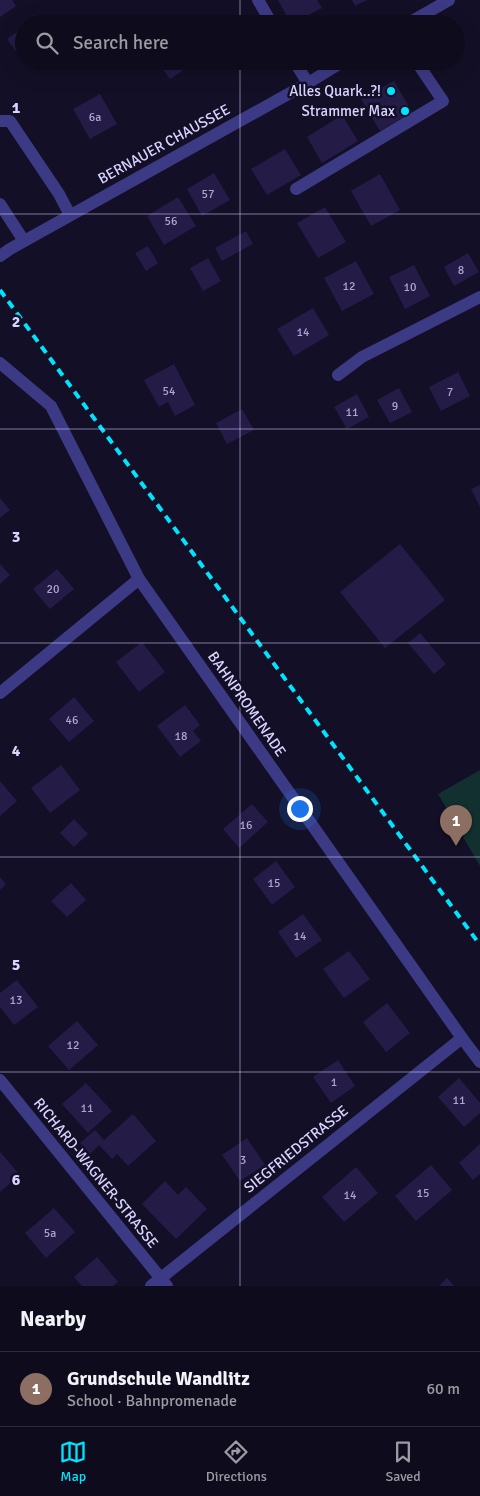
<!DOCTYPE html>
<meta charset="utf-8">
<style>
:root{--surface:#0e0b1c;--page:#171425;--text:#f1f3f6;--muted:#9b9ba3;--line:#2e2b3b;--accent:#00e5ff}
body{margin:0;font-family:Signika,sans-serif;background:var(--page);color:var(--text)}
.you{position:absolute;left:299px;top:808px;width:18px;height:18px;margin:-12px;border:4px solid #fff;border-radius:50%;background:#1a73e8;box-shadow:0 0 0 8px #1a73e833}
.badge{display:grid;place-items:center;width:32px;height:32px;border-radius:50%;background:var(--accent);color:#fff;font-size:16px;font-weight:700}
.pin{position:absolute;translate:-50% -41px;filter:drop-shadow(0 1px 2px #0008)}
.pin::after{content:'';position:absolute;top:26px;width:18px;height:15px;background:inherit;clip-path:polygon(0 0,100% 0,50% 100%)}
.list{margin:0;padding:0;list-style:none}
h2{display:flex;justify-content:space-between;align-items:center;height:65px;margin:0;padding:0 20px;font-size:21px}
h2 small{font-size:16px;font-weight:400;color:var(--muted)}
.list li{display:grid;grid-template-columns:32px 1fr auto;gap:15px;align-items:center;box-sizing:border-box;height:75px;padding:0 20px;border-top:1px solid var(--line)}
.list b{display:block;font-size:19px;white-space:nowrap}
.list p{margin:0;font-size:16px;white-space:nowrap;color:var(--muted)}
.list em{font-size:16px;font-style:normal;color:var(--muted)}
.icon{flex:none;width:28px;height:28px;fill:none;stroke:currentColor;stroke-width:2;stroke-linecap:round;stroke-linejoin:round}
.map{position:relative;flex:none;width:480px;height:1286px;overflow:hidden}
.search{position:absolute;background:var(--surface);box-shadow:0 5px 20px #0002;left:15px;right:15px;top:15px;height:55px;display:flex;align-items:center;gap:12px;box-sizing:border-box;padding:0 18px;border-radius:28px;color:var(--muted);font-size:19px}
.sheet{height:140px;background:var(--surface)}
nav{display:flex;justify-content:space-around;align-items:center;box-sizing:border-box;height:70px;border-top:1px solid var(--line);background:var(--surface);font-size:14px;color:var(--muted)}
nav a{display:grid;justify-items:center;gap:2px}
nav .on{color:var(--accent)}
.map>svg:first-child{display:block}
</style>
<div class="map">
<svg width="480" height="1286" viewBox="0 0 480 1286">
<rect width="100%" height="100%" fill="#130f26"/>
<polygon fill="#12302f" points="480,770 480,866 438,794"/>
<g fill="#241b47">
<polygon points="0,0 12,0 16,6 0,17"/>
<polygon points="278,0 317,0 322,8 291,24"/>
<polygon points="352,0 367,0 355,6"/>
<polygon points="251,16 255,24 237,24"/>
<polygon points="24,27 24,53 22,51 18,54 7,39"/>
<polygon points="157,61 197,61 170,79"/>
<polygon points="394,81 412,112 380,131 361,99"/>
<polygon points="100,94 117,124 90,139 73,109"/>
<polygon points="342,115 358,141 322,163 307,137"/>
<polygon points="285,149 301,175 267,195 251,169"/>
<polygon points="214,173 230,200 202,216 187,189"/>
<polygon points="380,174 400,210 371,226 351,191"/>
<polygon points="178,197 196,226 164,245 147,216"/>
<polygon points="325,207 346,242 318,258 297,223"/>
<polygon points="246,231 253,244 222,261 215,248"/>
<polygon points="148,246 158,263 146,271 135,253"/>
<polygon points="468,253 479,272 454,286 444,267"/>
<polygon points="208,258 221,281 203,291 190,268"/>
<polygon points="356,261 374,294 342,311 324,278"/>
<polygon points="414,265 430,296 405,309 389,277"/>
<polygon points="313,308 329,335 294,356 277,329"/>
<polygon points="174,364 195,405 175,416 168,402 159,407 144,380"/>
<polygon points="458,372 470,396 441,411 429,387"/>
<polygon points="399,388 412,412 390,423 377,400"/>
<polygon points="357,394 369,417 347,429 334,407"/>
<polygon points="242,409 254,430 227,444 216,423"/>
<polygon points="480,485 480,507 471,489"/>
<polygon points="0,498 10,510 0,518"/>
<polygon points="400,544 445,600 385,648 340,592"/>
<polygon points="0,564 10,575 0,584"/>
<polygon points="57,569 74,589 50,609 33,589"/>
<polygon points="420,633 446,664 434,674 408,643"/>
<polygon points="142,642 165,672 139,692 116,662"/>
<polygon points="74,697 94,721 69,742 49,719"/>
<polygon points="185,705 200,725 193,731 201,741 180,757 157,726"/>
<polygon points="61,765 80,790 50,813 31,788"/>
<polygon points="0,781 17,801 0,816"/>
<polygon points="252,804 268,822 239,848 223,829"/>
<polygon points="74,819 88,834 74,847 60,833"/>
<polygon points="276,861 295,887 272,905 253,879"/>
<polygon points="0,877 6,884 0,890"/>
<polygon points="71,883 86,900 67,917 51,901"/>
<polygon points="303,914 322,940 296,958 278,932"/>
<polygon points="349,951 370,979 344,998 323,969"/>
<polygon points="17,980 38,1007 14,1025 0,1007 0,993"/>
<polygon points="387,1003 410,1033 386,1052 363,1022"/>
<polygon points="77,1021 98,1045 69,1070 48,1046"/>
<polygon points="338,1060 355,1086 331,1103 313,1077"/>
<polygon points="459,1078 480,1103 480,1113 464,1127 438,1097"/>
<polygon points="86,1083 112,1111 88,1133 62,1104"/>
<polygon points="133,1114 156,1141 128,1166 117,1154 112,1159 99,1145 90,1154 80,1143 95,1130 104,1140"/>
<polygon points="247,1138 265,1165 240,1181 222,1155"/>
<polygon points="480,1144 480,1174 473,1180 459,1163"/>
<polygon points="0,1152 20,1175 0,1192"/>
<polygon points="431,1165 452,1190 416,1221 395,1196"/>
<polygon points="356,1167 378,1193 344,1222 322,1197"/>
<polygon points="165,1181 178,1195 186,1187 207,1209 176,1239 142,1204"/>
<polygon points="54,1208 75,1232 46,1258 25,1233"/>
<polygon points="97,1257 118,1282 113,1286 82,1286 74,1277"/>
<polygon points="447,1278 454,1286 439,1286"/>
</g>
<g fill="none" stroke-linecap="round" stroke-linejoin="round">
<g stroke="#3d3a85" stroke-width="12">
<polyline points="258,0 272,24"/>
<polyline points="407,24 449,0"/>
<polyline points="294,61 308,83"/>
<polyline points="0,121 10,121 59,194 70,215"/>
<polyline points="296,189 443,101 416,61"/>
<polyline points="0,204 24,241"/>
<polyline points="0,256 10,249 308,83 344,61"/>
<polyline points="0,363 51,406 139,579 462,1038 480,1062"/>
<polyline points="338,375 362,357 480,297"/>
<polyline points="0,693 139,579"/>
<polyline points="0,1080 167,1286"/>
<polyline points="151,1286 462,1038"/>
</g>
<polyline stroke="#00e5ff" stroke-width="4" stroke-dasharray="8 6" stroke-linecap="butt" points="0,290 480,945"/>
</g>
<path fill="none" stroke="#d9d4ff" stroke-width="1" stroke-opacity="0.55" d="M240 0V24M240 61V1286M0 214H480M0 429H480M0 643H480M0 857H480M0 1072H480"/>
<g fill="#00e5ff" stroke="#130f26" stroke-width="2">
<circle cx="391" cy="91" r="5"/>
<circle cx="405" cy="111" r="5"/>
</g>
<g text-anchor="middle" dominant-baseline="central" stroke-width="5" stroke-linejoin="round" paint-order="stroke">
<g font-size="12" fill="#aca6d1">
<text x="95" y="117">6a</text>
<text x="208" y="194">57</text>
<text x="171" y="221">56</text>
<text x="461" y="270">8</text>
<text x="349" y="286">12</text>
<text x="410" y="287">10</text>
<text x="303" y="332">14</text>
<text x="169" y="391">54</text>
<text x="450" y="392">7</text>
<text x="395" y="406">9</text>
<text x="352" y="412">11</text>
<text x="53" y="589">20</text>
<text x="72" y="720">46</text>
<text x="181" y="736">18</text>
<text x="246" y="825">16</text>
<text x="274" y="883">15</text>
<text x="300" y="936">14</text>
<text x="16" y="1000">13</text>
<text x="73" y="1045">12</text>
<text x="334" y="1082">1</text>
<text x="459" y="1100">11</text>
<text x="87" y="1108">11</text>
<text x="243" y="1160">3</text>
<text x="423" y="1193">15</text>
<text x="350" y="1195">14</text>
<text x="50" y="1233">5a</text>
</g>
<g font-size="15" fill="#d9d4ff" stroke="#130f26" text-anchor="end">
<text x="381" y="91">Alles Quark..?!</text>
<text x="395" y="111">Strammer Max</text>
</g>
<g font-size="15" fill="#d9d4ff" stroke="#130f26">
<text transform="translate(164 144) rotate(-29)">BERNAUER CHAUSSEE</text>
<text transform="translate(247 704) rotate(55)">BAHNPROMENADE</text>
<text transform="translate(296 1149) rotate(-39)">SIEGFRIEDSTRASSE</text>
<text transform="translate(96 1173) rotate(51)">RICHARD-WAGNER-STRASSE</text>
</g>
</g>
<g font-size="16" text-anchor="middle" font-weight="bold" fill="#d9d4ff" stroke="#130f26" stroke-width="5" stroke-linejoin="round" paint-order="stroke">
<text x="16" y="113">1</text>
<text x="16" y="327">2</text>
<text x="16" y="542">3</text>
<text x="16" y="756">4</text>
<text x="16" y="970">5</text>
<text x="16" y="1185">6</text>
</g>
</svg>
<div class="you"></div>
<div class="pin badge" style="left:456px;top:846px;background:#8d6e63">1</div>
<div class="search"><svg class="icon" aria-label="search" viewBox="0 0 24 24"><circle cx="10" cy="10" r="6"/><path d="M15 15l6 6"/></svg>Search here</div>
</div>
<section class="sheet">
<h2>Nearby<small></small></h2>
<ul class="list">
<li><span class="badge" style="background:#8d6e63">1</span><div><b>Grundschule Wandlitz</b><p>School · Bahnpromenade</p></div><em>60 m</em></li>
</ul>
</section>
<nav>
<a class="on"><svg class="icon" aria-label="map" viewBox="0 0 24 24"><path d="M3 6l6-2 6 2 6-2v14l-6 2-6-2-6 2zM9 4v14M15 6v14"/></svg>Map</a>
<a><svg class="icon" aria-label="directions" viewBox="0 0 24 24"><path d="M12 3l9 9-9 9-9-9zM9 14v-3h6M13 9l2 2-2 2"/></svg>Directions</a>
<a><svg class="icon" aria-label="saved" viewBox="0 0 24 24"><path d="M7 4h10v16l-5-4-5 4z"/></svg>Saved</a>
</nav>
